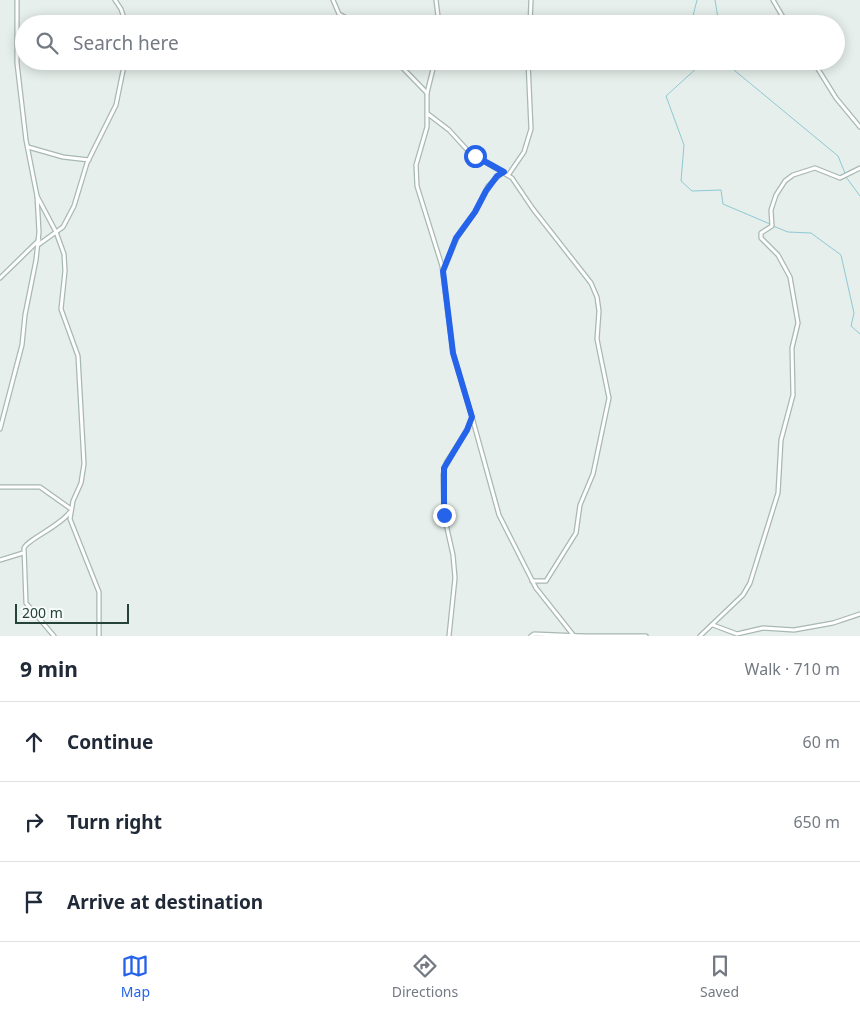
<!DOCTYPE html>
<meta charset="utf-8">
<style>
:root{--surface:#fff;--page:#f6f6f7;--text:#1f2937;--muted:#747a83;--line:#e0e1e3;--accent:#2563eb}
body{margin:0;font-family:"Noto Sans",sans-serif;background:var(--page);color:var(--text)}
.scale{position:absolute;left:15px;bottom:12px;width:114px;box-sizing:border-box;padding-left:5px;border:2px solid #24423a;border-top:0;font-size:14px;line-height:18px;white-space:nowrap;color:#24423a;-webkit-text-stroke:4px #f7fbf9;paint-order:stroke}
.stop{position:absolute;width:15px;height:15px;margin:-11px;border:4px solid #2563eb;border-radius:50%;background:#fff}
.stop.end{background:#2563eb;border-color:#fff;box-shadow:0 1px 5px #0008}
.list{margin:0;padding:0;list-style:none}
h2{display:flex;justify-content:space-between;align-items:center;height:65px;margin:0;padding:0 20px;font-size:21px}
h2 small{font-size:16px;font-weight:400;color:var(--muted)}
.list li{display:grid;grid-template-columns:32px 1fr auto;gap:15px;align-items:center;box-sizing:border-box;height:80px;padding:0 20px;border-top:1px solid var(--line)}
.list b{display:block;font-size:19px;white-space:nowrap}
.list em{font-size:16px;font-style:normal;color:var(--muted)}
.icon{flex:none;width:28px;height:28px;fill:none;stroke:currentColor;stroke-width:2;stroke-linecap:round;stroke-linejoin:round}
.map{position:relative;flex:none;width:860px;height:636px;overflow:hidden}
.search{position:absolute;background:var(--surface);box-shadow:0 2px 12px #0003;left:15px;right:15px;top:15px;height:55px;display:flex;align-items:center;gap:12px;box-sizing:border-box;padding:0 18px;border-radius:28px;color:var(--muted);font-size:19px}
.sheet{height:305px;background:var(--surface)}
nav{display:flex;justify-content:space-around;align-items:center;box-sizing:border-box;height:70px;border-top:1px solid var(--line);background:var(--surface);font-size:14px;color:var(--muted)}
nav a{display:grid;justify-items:center;gap:2px}
nav .on{color:var(--accent)}
.map>svg:first-child{display:block}
</style>
<div class="map">
<svg width="860" height="636" viewBox="0 0 860 636">
<rect width="100%" height="100%" fill="#e6efeb"/>
<g fill="none" stroke-linecap="round" stroke-linejoin="round">
<g stroke="#8ec9d4" stroke-width="1">
<polyline points="715,0 719,24"/>
<polyline points="691,24 697,0"/>
<polyline points="698,61 699,66 666,96 684,145 681,181 692,191 721,190 723,204 770,224"/>
<polyline points="731,61 734,70 838,156 845,173"/>
<polyline points="846,177 860,196"/>
<polyline points="773,226 788,232 811,233 841,255 854,313 851,326 860,334"/>
</g>
<defs>
<g id="street">
<polyline points="115,0 121,9 126,24"/>
<polyline points="333,0 339,14 357,24"/>
<polyline points="436,0 439,24"/>
<polyline points="773,0 787,24"/>
<polyline points="530,24 531,0"/>
<polyline points="396,61 427,93"/>
<polyline points="435,61 427,93 427,127 416,165 417,186 442,266 453,353 472,417 467,430 446,463 443,475 444,515 453,555 455,578 449,636"/>
<polyline points="813,61 836,98 860,127"/>
<polyline points="428,114 449,130 470,153 512,178 533,209 591,283 597,297 599,311 597,339 609,398 593,474 580,505 576,533 546,581 532,581"/>
<polyline points="28,147 63,157 89,160"/>
<polyline points="509,174 524,152 531,129 528,61"/>
<polyline points="37,196 56,232 64,254 65,271 61,309 78,356 84,464 81,483 73,501 70,519 99,592 99,636"/>
<polyline points="38,245 63,227 74,206 87,163 116,105 125,61"/>
<polyline points="443,271 457,238 475,212 488,186 503,172"/>
<polyline points="0,278 39,240"/>
<polyline points="472,417 499,515 536,588 574,636"/>
<polyline points="0,429 22,345 25,315 36,260 39,232 37,196 26,140 17,63 17,0"/>
<polyline points="0,487 40,487 71,509"/>
<polyline points="0,560 23,553"/>
<polyline points="713,625 737,634 763,628 794,630 833,623 860,614"/>
<path d="M54 636 26 603 24 548C28 539 59 527 70 512"/>
<polyline points="531,636 534,634 583,636"/>
<polyline points="583,636 646,636"/>
<polyline points="700,636 743,595 750,583 778,493 781,440 793,395 792,348 798,323 790,277 778,255 761,238 761,233 772,226 771,210 776,195 785,181 793,175 815,168 840,178 860,168"/>
</g>
</defs>
<use href="#street" stroke="#a8b8b2" stroke-width="5.5"/>
<use href="#street" stroke="#fff" stroke-width="3"/>
</g>
<g fill="none" stroke-linecap="round" stroke-linejoin="round">
<polyline stroke="#2563eb" stroke-width="6" points="444,515 444,468 467,430 472,417 453,353 443,271 456,238 475,212 486,191 497,176 504,172 475,156"/>
</g>
</svg>
<div class="scale">200 m</div>
<div class="stop" style="left:475px;top:156px"></div>
<div class="stop end" style="left:444px;top:515px"></div>
<div class="search"><svg class="icon" aria-label="search" viewBox="0 0 24 24"><circle cx="10" cy="10" r="6"/><path d="M15 15l6 6"/></svg>Search here</div>
</div>
<section class="sheet">
<h2>9 min<small>Walk · 710 m</small></h2>
<ul class="list">
<li><svg class="icon" aria-label="ahead" viewBox="0 0 24 24"><path d="M12 20V5M6 11l6-6 6 6"/></svg><div><b>Continue</b></div><em>60 m</em></li>
<li><svg class="icon" aria-label="right" viewBox="0 0 24 24"><path d="M7 20v-9h11M14 6l5 5-5 5"/></svg><div><b>Turn right</b></div><em>650 m</em></li>
<li><svg class="icon" aria-label="arrive" viewBox="0 0 24 24"><path d="M6 21V4h12l-3 4 3 4H6"/></svg><div><b>Arrive at destination</b></div></li>
</ul>
</section>
<nav>
<a class="on"><svg class="icon" aria-label="map" viewBox="0 0 24 24"><path d="M3 6l6-2 6 2 6-2v14l-6 2-6-2-6 2zM9 4v14M15 6v14"/></svg>Map</a>
<a><svg class="icon" aria-label="directions" viewBox="0 0 24 24"><path d="M12 3l9 9-9 9-9-9zM9 14v-3h6M13 9l2 2-2 2"/></svg>Directions</a>
<a><svg class="icon" aria-label="saved" viewBox="0 0 24 24"><path d="M7 4h10v16l-5-4-5 4z"/></svg>Saved</a>
</nav>
